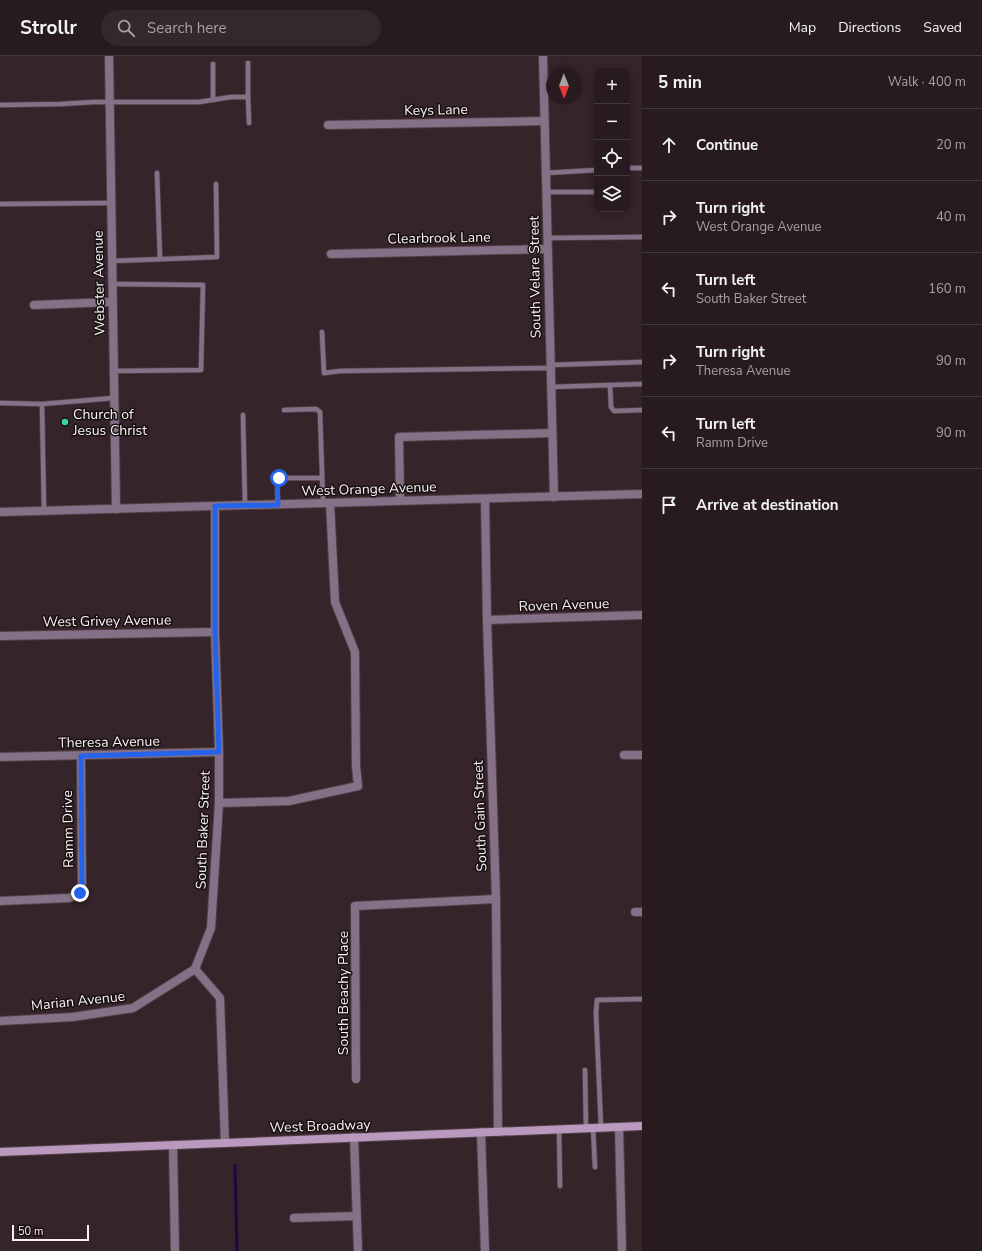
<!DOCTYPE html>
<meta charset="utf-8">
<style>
:root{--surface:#281b20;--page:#34282d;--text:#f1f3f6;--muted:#a5a1a5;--line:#44393e}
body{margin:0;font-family:"Nunito Sans",sans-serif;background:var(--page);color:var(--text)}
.controls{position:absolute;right:12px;top:12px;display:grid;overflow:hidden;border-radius:8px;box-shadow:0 2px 6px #0003}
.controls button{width:36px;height:36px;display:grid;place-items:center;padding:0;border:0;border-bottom:1px solid var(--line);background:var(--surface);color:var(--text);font:20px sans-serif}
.compass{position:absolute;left:546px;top:12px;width:36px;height:36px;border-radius:50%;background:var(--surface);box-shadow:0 2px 6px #0003;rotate:179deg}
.scale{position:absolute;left:12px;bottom:10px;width:77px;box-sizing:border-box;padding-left:4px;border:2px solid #fcf0f3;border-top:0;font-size:11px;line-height:14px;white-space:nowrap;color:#fcf0f3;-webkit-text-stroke:3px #171012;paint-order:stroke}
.stop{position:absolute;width:12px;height:12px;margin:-9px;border:3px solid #2563eb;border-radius:50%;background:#fff}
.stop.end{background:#2563eb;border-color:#fff;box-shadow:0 1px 4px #0008}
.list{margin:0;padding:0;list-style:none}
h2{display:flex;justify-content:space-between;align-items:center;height:52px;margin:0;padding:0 16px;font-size:17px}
h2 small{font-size:13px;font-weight:400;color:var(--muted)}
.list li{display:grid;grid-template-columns:26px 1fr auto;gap:12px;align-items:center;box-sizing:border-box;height:72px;padding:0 16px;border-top:1px solid var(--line)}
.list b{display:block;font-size:15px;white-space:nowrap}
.list p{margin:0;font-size:13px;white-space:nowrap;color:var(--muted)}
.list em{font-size:13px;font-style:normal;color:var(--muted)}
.icon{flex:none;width:22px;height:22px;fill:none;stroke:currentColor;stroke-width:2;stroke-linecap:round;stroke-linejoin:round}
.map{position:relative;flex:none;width:642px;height:1195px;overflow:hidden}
header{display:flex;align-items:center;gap:24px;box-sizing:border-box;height:56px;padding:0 20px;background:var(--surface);border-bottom:1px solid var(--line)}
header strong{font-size:19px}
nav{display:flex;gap:22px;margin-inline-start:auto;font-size:14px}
.search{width:280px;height:36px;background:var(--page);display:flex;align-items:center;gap:10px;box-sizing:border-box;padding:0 14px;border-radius:22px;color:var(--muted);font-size:15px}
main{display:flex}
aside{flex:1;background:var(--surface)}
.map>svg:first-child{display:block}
</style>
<header>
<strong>Strollr</strong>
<div class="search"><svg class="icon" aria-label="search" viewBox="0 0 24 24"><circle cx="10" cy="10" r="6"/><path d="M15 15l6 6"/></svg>Search here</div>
<nav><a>Map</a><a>Directions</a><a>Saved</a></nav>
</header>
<main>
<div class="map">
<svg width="642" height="1195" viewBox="0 0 642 1195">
<rect width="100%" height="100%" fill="#35242a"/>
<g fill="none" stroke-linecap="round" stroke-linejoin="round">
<polyline stroke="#190b3f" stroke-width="3" points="235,1109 237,1195"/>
<defs>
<g id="service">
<polyline points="248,7 248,41"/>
<polyline points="213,44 213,8"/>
<polyline points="0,49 61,48 94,46 199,46 231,41 248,41 249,67"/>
<polyline points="627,112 642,112"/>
<polyline points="157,117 160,203"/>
<polyline points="545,117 597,114"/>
<polyline points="546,136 597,136"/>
<polyline points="0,148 111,147"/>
<polyline points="547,182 642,181"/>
<polyline points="112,205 217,201 216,128"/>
<polyline points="112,228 203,229 201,314 114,315"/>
<polyline points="322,276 324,317 340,315 551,312"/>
<polyline points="550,309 642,306"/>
<polyline points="610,329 611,351 614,355 642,354"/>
<polyline points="551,331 642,328"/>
<polyline points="0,347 42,348 114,342"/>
<polyline points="42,348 44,455"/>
<polyline points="284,354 316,353 320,356 323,447"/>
<polyline points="243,359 245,449"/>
<polyline points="278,449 277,424 279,422 322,422"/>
<polyline points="585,1014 586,1072"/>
<polyline points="601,1071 596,957 597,944 642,943"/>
<polyline points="593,1072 595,1111"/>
<polyline points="559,1073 560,1130"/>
</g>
<g id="minor">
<polyline points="109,0 116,453"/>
<polyline points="543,0 554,441"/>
<polyline points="328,69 544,65"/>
<polyline points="331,198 547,193"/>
<polyline points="34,249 112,246"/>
<polyline points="485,443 487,564 496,843 498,1076"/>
<polyline points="400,444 399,381 552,377"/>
<polyline points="215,450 215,576 219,696 219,747 211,872 195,913 220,942 225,1087"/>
<polyline points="487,564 642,559"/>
<polyline points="0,580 215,576"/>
<polyline points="624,699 642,699"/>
<polyline points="0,701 219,696"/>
<polyline points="219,747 289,745 358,730 356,710 355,596 335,546 330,447"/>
<polyline points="0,845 69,842 80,837 82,827 81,700"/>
<polyline points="635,856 642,856"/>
<polyline points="0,965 73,961 133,952 195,913"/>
<polyline points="356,1023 355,850 496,843"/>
<polyline points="619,1071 622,1195"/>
<polyline points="481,1076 485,1195"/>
<polyline points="354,1081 358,1195"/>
<polyline points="173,1089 175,1195"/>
<polyline points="294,1162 356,1160"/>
</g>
<polyline id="tertiary" points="0,456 642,438"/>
<polyline id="secondary" points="0,1096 642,1070"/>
</defs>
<use href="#service" stroke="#514146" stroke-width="6"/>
<use href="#minor" stroke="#514146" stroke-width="10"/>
<use href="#tertiary" stroke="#514146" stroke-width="10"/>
<use href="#secondary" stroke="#514146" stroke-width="10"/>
<use href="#service" stroke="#857187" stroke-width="4.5"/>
<use href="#minor" stroke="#857187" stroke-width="8"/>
<use href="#tertiary" stroke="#857187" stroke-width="8"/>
<use href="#secondary" stroke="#b999bd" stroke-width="8"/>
</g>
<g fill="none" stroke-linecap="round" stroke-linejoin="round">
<polyline stroke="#2563eb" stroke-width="5" points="80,837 82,827 81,700 219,696 215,576 215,450 278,449 277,424 279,422"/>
</g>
<circle fill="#36d4a7" stroke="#171012" stroke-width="1.5" cx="65" cy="366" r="4"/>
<g text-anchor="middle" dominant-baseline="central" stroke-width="3" stroke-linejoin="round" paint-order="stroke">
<g font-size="14" fill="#fcf0f3" stroke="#171012">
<text transform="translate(436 54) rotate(-1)">Keys Lane</text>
<text transform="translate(439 182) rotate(-1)">Clearbrook Lane</text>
<text transform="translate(535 221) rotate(-91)">South Velare Street</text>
<text transform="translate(99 227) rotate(-91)">Webster Avenue</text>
<text transform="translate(369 433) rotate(-2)">West Orange Avenue</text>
<text transform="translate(564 549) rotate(-2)">Roven Avenue</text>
<text transform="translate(107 565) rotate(-1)">West Grivey Avenue</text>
<text transform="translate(109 686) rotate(-1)">Theresa Avenue</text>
<text transform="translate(480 760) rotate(-92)">South Gain Street</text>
<text transform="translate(68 773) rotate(-91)">Ramm Drive</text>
<text transform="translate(203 774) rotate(-88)">South Baker Street</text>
<text transform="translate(343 937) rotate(-90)">South Beachy Place</text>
<text transform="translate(78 945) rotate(-6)">Marian Avenue</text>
<text transform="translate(320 1070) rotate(-2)">West Broadway</text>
</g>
<g font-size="14" fill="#fcf0f3" stroke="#171012" text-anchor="start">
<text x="73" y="358">Church of<tspan x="73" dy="16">Jesus Christ</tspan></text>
</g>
</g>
</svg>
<div class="controls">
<button>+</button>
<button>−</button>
<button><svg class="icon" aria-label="locate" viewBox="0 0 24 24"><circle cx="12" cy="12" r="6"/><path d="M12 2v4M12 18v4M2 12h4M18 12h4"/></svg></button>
<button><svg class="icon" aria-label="layers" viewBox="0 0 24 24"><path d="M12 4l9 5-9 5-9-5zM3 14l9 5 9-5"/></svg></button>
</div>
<svg class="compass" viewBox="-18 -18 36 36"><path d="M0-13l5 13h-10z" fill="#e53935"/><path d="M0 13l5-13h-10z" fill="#a5a1a5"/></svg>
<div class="scale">50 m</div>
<div class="stop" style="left:279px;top:422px"></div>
<div class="stop end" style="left:80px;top:837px"></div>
</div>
<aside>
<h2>5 min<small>Walk · 400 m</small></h2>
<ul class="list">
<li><svg class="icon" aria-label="ahead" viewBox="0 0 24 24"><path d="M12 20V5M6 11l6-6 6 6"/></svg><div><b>Continue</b></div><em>20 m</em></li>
<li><svg class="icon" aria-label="right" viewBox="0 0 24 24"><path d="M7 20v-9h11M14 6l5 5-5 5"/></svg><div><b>Turn right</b><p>West Orange Avenue</p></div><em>40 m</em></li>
<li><svg class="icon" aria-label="left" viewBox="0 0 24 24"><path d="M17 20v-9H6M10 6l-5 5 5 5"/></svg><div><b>Turn left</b><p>South Baker Street</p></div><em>160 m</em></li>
<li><svg class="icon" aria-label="right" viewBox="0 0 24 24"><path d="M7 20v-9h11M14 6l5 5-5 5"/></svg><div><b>Turn right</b><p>Theresa Avenue</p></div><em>90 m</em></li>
<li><svg class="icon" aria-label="left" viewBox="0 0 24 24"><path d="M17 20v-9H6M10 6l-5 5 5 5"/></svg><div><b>Turn left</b><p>Ramm Drive</p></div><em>90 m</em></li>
<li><svg class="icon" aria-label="arrive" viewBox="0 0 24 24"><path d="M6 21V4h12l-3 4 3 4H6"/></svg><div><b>Arrive at destination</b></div></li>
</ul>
</aside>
</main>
